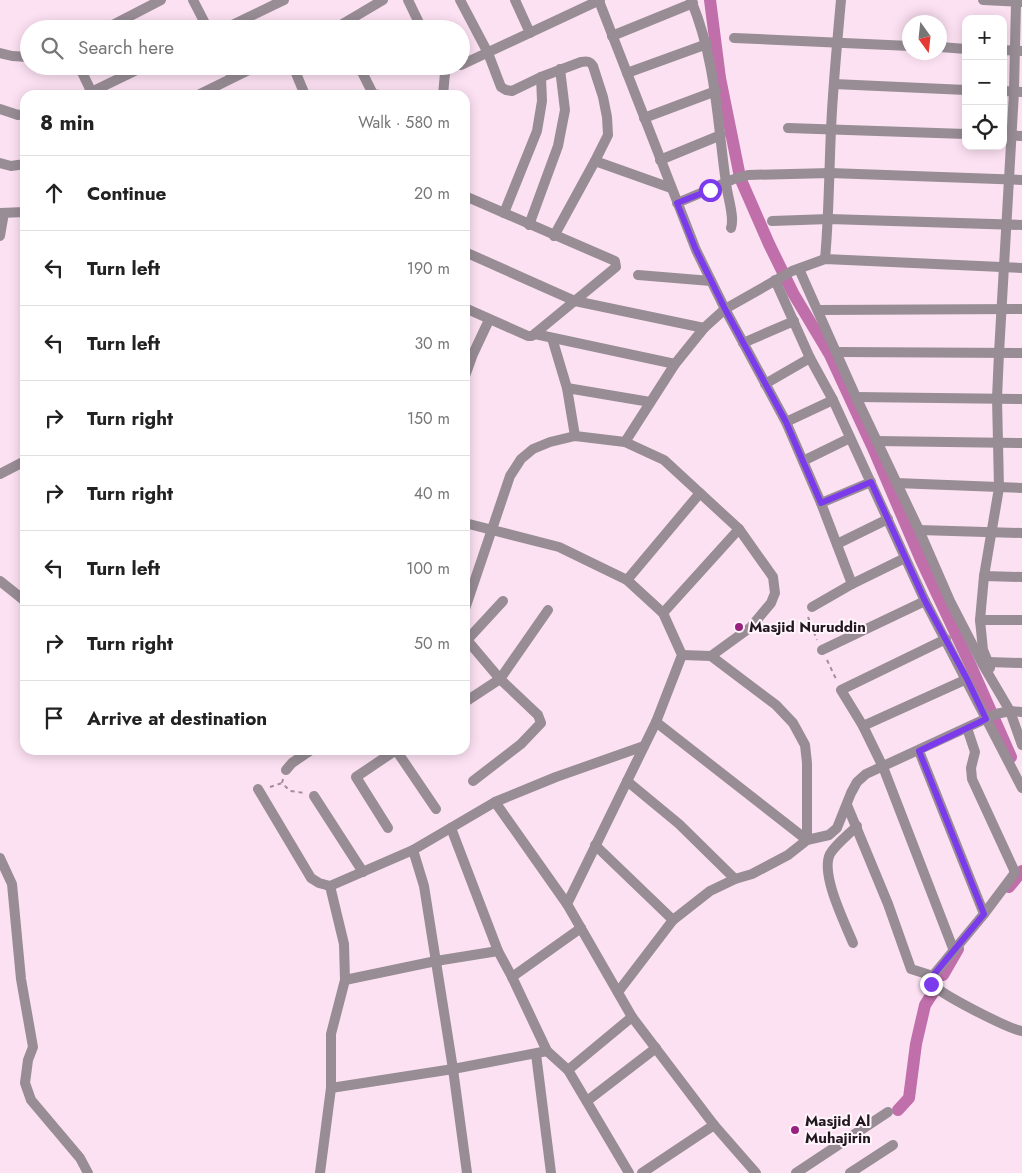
<!DOCTYPE html>
<meta charset="utf-8">
<style>
:root{--surface:#fff;--page:#f2f2f2;--text:#222;--muted:#767676;--line:#e0e0e0}
body{margin:0;font-family:Jost,sans-serif;background:var(--page);color:var(--text)}
.controls{position:absolute;right:15px;top:15px;display:grid;overflow:hidden;border-radius:10px;box-shadow:0 2px 12px #0003}
.controls button{width:45px;height:45px;display:grid;place-items:center;padding:0;border:0;border-bottom:1px solid var(--line);background:var(--surface);color:var(--text);font:25px sans-serif}
.compass{position:absolute;left:902px;top:15px;width:45px;height:45px;border-radius:50%;background:var(--surface);box-shadow:0 2px 12px #0003;rotate:165deg}
.stop{position:absolute;width:15px;height:15px;margin:-11px;border:4px solid #7c3aed;border-radius:50%;background:#fff}
.stop.end{background:#7c3aed;border-color:#fff;box-shadow:0 1px 5px #0008}
.list{margin:0;padding:0;list-style:none}
h2{display:flex;justify-content:space-between;align-items:center;height:65px;margin:0;padding:0 20px;font-size:21px}
h2 small{font-size:16px;font-weight:400;color:var(--muted)}
.list li{display:grid;grid-template-columns:32px 1fr auto;gap:15px;align-items:center;box-sizing:border-box;height:75px;padding:0 20px;border-top:1px solid var(--line)}
.list b{display:block;font-size:19px;white-space:nowrap}
.list em{font-size:16px;font-style:normal;color:var(--muted)}
.icon{flex:none;width:28px;height:28px;fill:none;stroke:currentColor;stroke-width:2;stroke-linecap:round;stroke-linejoin:round}
.map{position:relative;flex:none;width:1022px;height:1173px;overflow:hidden}
.search{position:absolute;background:var(--surface);box-shadow:0 2px 12px #0003;left:20px;top:20px;width:450px;height:55px;display:flex;align-items:center;gap:12px;box-sizing:border-box;padding:0 18px;border-radius:28px;color:var(--muted);font-size:19px}
.panel{position:absolute;background:var(--surface);box-shadow:0 2px 12px #0003;left:20px;top:90px;width:450px;height:665px;border-radius:15px}
.map>svg:first-child{display:block}
</style>
<div class="map">
<svg width="1022" height="1173" viewBox="0 0 1022 1173">
<rect width="100%" height="100%" fill="#fce1f3"/>
<g fill="none" stroke-linecap="round" stroke-linejoin="round">
<g stroke="#c06faa" stroke-width="12">
<polyline points="710,0 720,78 739,172"/>
<polyline points="741,180 769,244 793,293 830,355 873,448 921,560 970,664 1011,757"/>
<polyline points="1009,887 1022,871"/>
<polyline points="943,975 958,949"/>
<polyline points="898,1110 909,1098 916,1044 925,1005 934,991"/>
</g>
<g stroke="#a28e9b" stroke-width="2" stroke-dasharray="4 4" stroke-linecap="butt">
<polyline points="808,617 817,640"/>
<polyline points="827,660 837,681"/>
<polyline points="283,779 282,783 290,791 305,793"/>
<polyline points="270,787 282,783"/>
</g>
<g stroke="#988d95" stroke-width="10">
<polyline points="193,0 208,29"/>
<polyline points="408,0 422,29"/>
<path d="M460 0 488 53 501 87 506 90 512 91 541 77 581 62C587 61 590 61 593 66L603 97 607 117 608 135 595 161 554 236"/>
<polyline points="515,0 530,33"/>
<path d="M691 0C716 60 717 120 726 183 727 195 735 217 731 228"/>
<polyline points="983,0 1021,2"/>
<polyline points="599,1 696,250 725,309 786,422 821,503 852,584"/>
<polyline points="105,29 161,0"/>
<polyline points="224,29 284,0"/>
<polyline points="334,29 383,0"/>
<polyline points="612,36 693,3"/>
<polyline points="734,38 910,46"/>
<polyline points="940,47 966,49"/>
<polyline points="1003,50 1022,51"/>
<polyline points="0,53 12,56 29,57"/>
<polyline points="461,65 600,0"/>
<polyline points="79,66 93,95"/>
<polyline points="227,66 232,77"/>
<polyline points="293,66 305,95"/>
<polyline points="359,66 373,94 379,95"/>
<polyline points="441,66 445,73 443,95"/>
<polyline points="627,73 707,44"/>
<polyline points="834,84 966,90"/>
<polyline points="1003,91 1022,92"/>
<polyline points="85,95 145,66"/>
<polyline points="198,95 257,66"/>
<polyline points="0,109 18,115 25,114"/>
<polyline points="644,118 716,91"/>
<polyline points="788,128 966,134"/>
<polyline points="1003,135 1022,136"/>
<polyline points="660,160 721,135"/>
<polyline points="595,161 671,188"/>
<polyline points="0,163 11,166 25,164"/>
<polyline points="465,196 615,261 616,267 532,336 528,336 465,308"/>
<polyline points="677,203 734,179 748,175 830,173 1022,180"/>
<polyline points="0,213 25,212"/>
<polyline points="504,213 537,131 542,101 541,77"/>
<polyline points="772,221 829,219 1022,225"/>
<polyline points="529,225 558,146 565,110 560,69"/>
<polyline points="0,236 4,213"/>
<polyline points="465,252 575,301 704,328"/>
<path d="M825 259C829 216 829 173 831 129 833 86 837 43 841 0"/>
<polyline points="799,269 856,397 919,530 950,601 983,665 1010,711 1022,745"/>
<polyline points="638,275 711,281"/>
<polyline points="775,280 810,358 833,400 925,601 1022,788"/>
<polyline points="818,310 1022,309"/>
<polyline points="535,334 675,364"/>
<polyline points="552,338 567,388 575,436"/>
<polyline points="743,343 794,321"/>
<polyline points="837,352 1022,353"/>
<polyline points="465,376 473,354 489,320"/>
<polyline points="765,384 810,358"/>
<polyline points="567,388 650,402"/>
<polyline points="856,397 1022,399"/>
<polyline points="786,422 833,400"/>
<polyline points="876,441 1022,443"/>
<polyline points="625,442 675,364 704,328 725,309 792,271 825,259 1022,268"/>
<polyline points="803,461 850,438"/>
<polyline points="0,474 25,461"/>
<polyline points="896,483 1022,488"/>
<polyline points="821,503 871,482"/>
<polyline points="465,523 559,547 627,580 663,613 682,655 656,722 567,904 632,1017 714,1125 756,1173"/>
<polyline points="919,530 1022,533"/>
<polyline points="837,544 888,519"/>
<polyline points="984,576 1022,577"/>
<polyline points="627,580 700,493"/>
<polyline points="0,581 25,601"/>
<polyline points="812,607 852,584 905,558"/>
<polyline points="465,609 510,476 521,459 533,449 550,442 575,436 625,442 664,460 739,529 773,577 775,593 771,603 751,627 711,656"/>
<polyline points="663,613 739,529"/>
<polyline points="980,620 1022,620"/>
<polyline points="465,639 467,640 503,601"/>
<polyline points="946,639 841,690 863,726 883,767 954,951"/>
<polyline points="467,640 500,679 538,715 541,723 521,744 473,781"/>
<polyline points="822,650 925,601"/>
<polyline points="988,662 983,650 980,620 984,576 999,488 997,398 999,353 1014,92 1016,2"/>
<polyline points="990,668 988,662 1022,663"/>
<polyline points="465,702 500,679 548,610"/>
<polyline points="656,722 807,840 807,763 805,745 793,723 776,705 711,656 682,655"/>
<polyline points="863,726 967,679"/>
<path d="M967 728 975 752 971 768 972 779 1014 870V874L984 914 931 978 930 982C935 992 1009 1029 1022 1031"/>
<polyline points="396,750 436,809"/>
<polyline points="919,751 984,914"/>
<polyline points="286,770 292,763 311,750"/>
<polyline points="627,781 679,824 735,879"/>
<polyline points="258,789 311,878 319,883 330,886"/>
<polyline points="314,796 363,872"/>
<polyline points="495,802 567,904"/>
<polyline points="847,805 888,904 911,969 933,976"/>
<polyline points="388,828 356,777 396,750"/>
<polyline points="451,828 498,951 512,977 547,1051 568,1070 629,1173"/>
<polyline points="595,845 673,920"/>
<polyline points="413,850 424,886 453,1069 467,1173"/>
<polyline points="0,858 12,884 21,979 33,1047 28,1060 25,1083 31,1100 80,1158 88,1173"/>
<path d="M853 943C845 923 820 874 830 854 836 844 848 835 857 826"/>
<polyline points="512,977 581,928"/>
<polyline points="345,980 436,961 498,951"/>
<polyline points="618,992 673,920 710,891 735,879 752,874 788,855 807,840 829,835 837,828 851,793 857,782 866,774 996,714 1010,711 1022,712"/>
<polyline points="536,1054 551,1173"/>
<polyline points="568,1070 632,1017"/>
<polyline points="331,1088 453,1069 547,1051"/>
<polyline points="587,1101 656,1048"/>
<polyline points="320,1173 331,1088 331,1034 345,980 344,944 330,886 413,850 495,802 556,777 644,746"/>
<polyline points="642,1173 714,1125"/>
<polyline points="796,1173 888,1112"/>
<polyline points="850,1173 893,1145"/>
</g>
</g>
<g fill="none" stroke-linecap="round" stroke-linejoin="round">
<polyline stroke="#7c3aed" stroke-width="6" points="710,190 677,203 696,250 725,309 786,422 821,503 871,482 925,601 967,679 986,719 919,751 984,914 931,978 931,984"/>
</g>
<g fill="#96217e" stroke="#fff4fb" stroke-width="2">
<circle cx="739" cy="627" r="5"/>
<circle cx="795" cy="1130" r="5"/>
</g>
<g text-anchor="middle" dominant-baseline="central" stroke-width="4" stroke-linejoin="round" paint-order="stroke">
<g font-size="15" font-weight="bold" fill="#20171d" stroke="#fff4fb" text-anchor="start">
<text x="749" y="627">Masjid Nuruddin</text>
<text x="805" y="1121">Masjid Al<tspan x="805" dy="17">Muhajirin</tspan></text>
</g>
</g>
</svg>
<div class="controls">
<button>+</button>
<button>−</button>
<button><svg class="icon" aria-label="locate" viewBox="0 0 24 24"><circle cx="12" cy="12" r="6"/><path d="M12 2v4M12 18v4M2 12h4M18 12h4"/></svg></button>
</div>
<svg class="compass" viewBox="-18 -18 36 36"><path d="M0-13l5 13h-10z" fill="#e53935"/><path d="M0 13l5-13h-10z" fill="#767676"/></svg>
<div class="stop" style="left:710px;top:190px"></div>
<div class="stop end" style="left:931px;top:984px"></div>
<div class="search"><svg class="icon" aria-label="search" viewBox="0 0 24 24"><circle cx="10" cy="10" r="6"/><path d="M15 15l6 6"/></svg>Search here</div>
<section class="panel">
<h2>8 min<small>Walk · 580 m</small></h2>
<ul class="list">
<li><svg class="icon" aria-label="ahead" viewBox="0 0 24 24"><path d="M12 20V5M6 11l6-6 6 6"/></svg><div><b>Continue</b></div><em>20 m</em></li>
<li><svg class="icon" aria-label="left" viewBox="0 0 24 24"><path d="M17 20v-9H6M10 6l-5 5 5 5"/></svg><div><b>Turn left</b></div><em>190 m</em></li>
<li><svg class="icon" aria-label="left" viewBox="0 0 24 24"><path d="M17 20v-9H6M10 6l-5 5 5 5"/></svg><div><b>Turn left</b></div><em>30 m</em></li>
<li><svg class="icon" aria-label="right" viewBox="0 0 24 24"><path d="M7 20v-9h11M14 6l5 5-5 5"/></svg><div><b>Turn right</b></div><em>150 m</em></li>
<li><svg class="icon" aria-label="right" viewBox="0 0 24 24"><path d="M7 20v-9h11M14 6l5 5-5 5"/></svg><div><b>Turn right</b></div><em>40 m</em></li>
<li><svg class="icon" aria-label="left" viewBox="0 0 24 24"><path d="M17 20v-9H6M10 6l-5 5 5 5"/></svg><div><b>Turn left</b></div><em>100 m</em></li>
<li><svg class="icon" aria-label="right" viewBox="0 0 24 24"><path d="M7 20v-9h11M14 6l5 5-5 5"/></svg><div><b>Turn right</b></div><em>50 m</em></li>
<li><svg class="icon" aria-label="arrive" viewBox="0 0 24 24"><path d="M6 21V4h12l-3 4 3 4H6"/></svg><div><b>Arrive at destination</b></div></li>
</ul>
</section>
</div>
